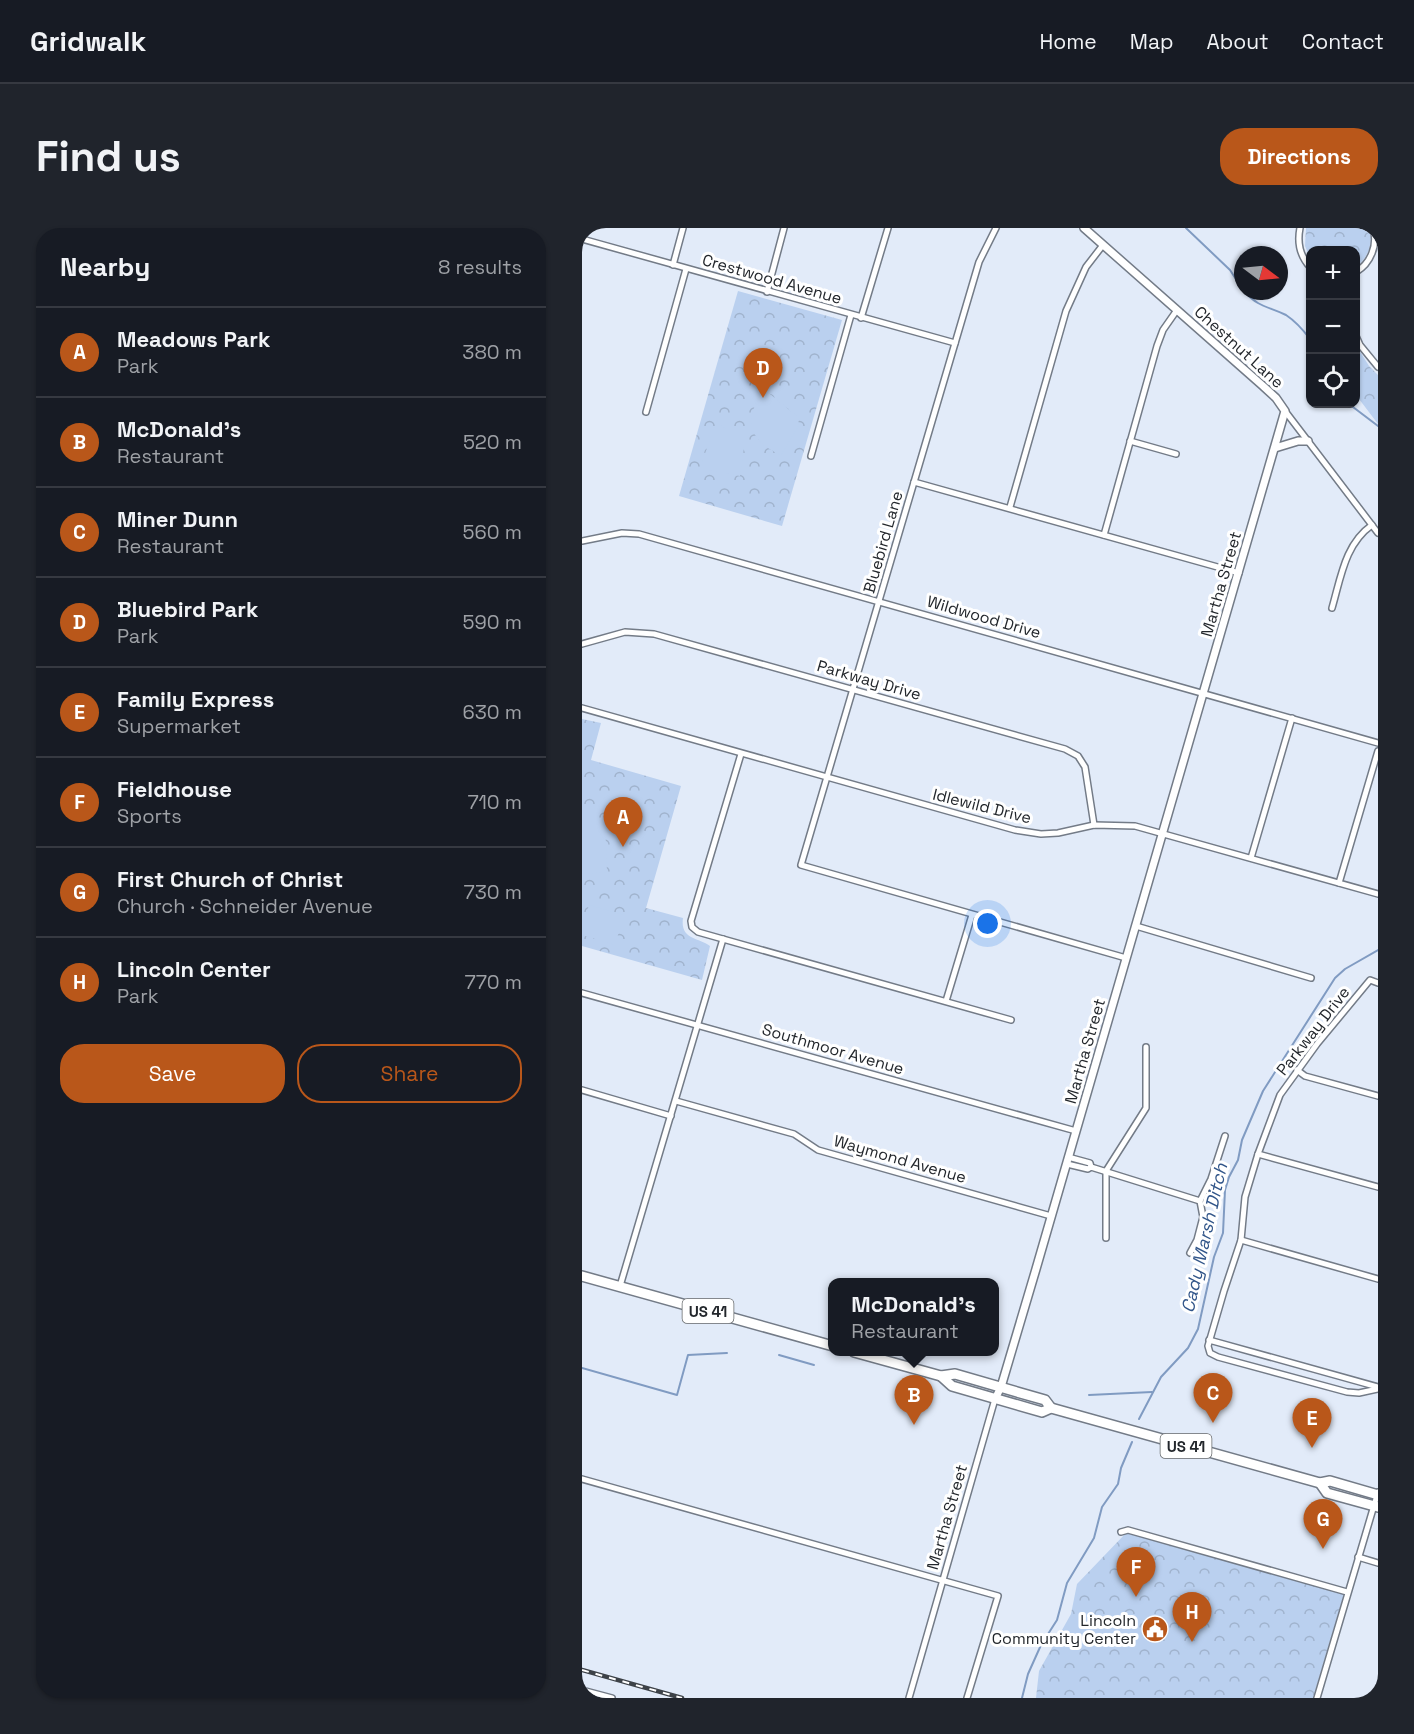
<!DOCTYPE html>
<meta charset="utf-8">
<style>
:root{--surface:#171b24;--page:#20242c;--text:#f1f3f6;--muted:#9ea1a6;--line:#363941;--accent:#b9571a}
body{margin:0;font-family:"Space Grotesk",sans-serif;background:var(--page);color:var(--text)}
.controls{position:absolute;right:18px;top:18px;display:grid;overflow:hidden;border-radius:12px;box-shadow:0 2px 4px #0004}
.controls button{width:54px;height:54px;display:grid;place-items:center;padding:0;border:0;border-bottom:2px solid var(--line);background:var(--surface);color:var(--text);font:30px sans-serif}
.compass{position:absolute;left:652px;top:18px;width:54px;height:54px;border-radius:50%;background:var(--surface);box-shadow:0 2px 4px #0004;rotate:106deg}
.you{position:absolute;left:406px;top:696px;width:21px;height:21px;margin:-15px;border:4px solid #fff;border-radius:50%;background:#1a73e8;box-shadow:0 0 0 9px #1a73e833}
.badge{display:grid;place-items:center;width:39px;height:39px;border-radius:50%;background:var(--accent);color:#fff;font-size:20px;font-weight:700}
.pin{position:absolute;translate:-50% -50px;filter:drop-shadow(0 2px 3px #0008)}
.pin::after{content:'';position:absolute;top:32px;width:21px;height:18px;background:inherit;clip-path:polygon(0 0,100% 0,50% 100%)}
.popup{position:absolute;left:246px;top:1050px;width:171px;height:78px;box-sizing:border-box;display:grid;place-content:center;border-radius:12px;background:var(--surface);filter:drop-shadow(0 2px 4px #0005);font-size:20px;white-space:nowrap;color:var(--muted)}
.popup b{font-size:22px;color:var(--text)}
.popup::after{content:'';position:absolute;left:50%;top:100%;margin-left:-12px;border:12px solid transparent;border-top-color:var(--surface)}
.list{margin:0;padding:0;list-style:none}
h2{display:flex;justify-content:space-between;align-items:center;height:78px;margin:0;padding:0 24px;font-size:26px}
h2 small{font-size:20px;font-weight:400;color:var(--muted)}
.list li{display:grid;grid-template-columns:39px 1fr auto;gap:18px;align-items:center;box-sizing:border-box;height:90px;padding:0 24px;border-top:2px solid var(--line)}
.list b{display:block;font-size:22px;white-space:nowrap}
.list p{margin:0;font-size:20px;white-space:nowrap;color:var(--muted)}
.list em{font-size:20px;font-style:normal;color:var(--muted)}
.actions{display:flex;gap:12px;padding:18px 24px}
.actions a{flex:1;padding:14px 0;border:2px solid var(--accent);border-radius:24px;text-align:center;font-size:21px;color:var(--accent)}
.actions .main{background:var(--accent);color:#fff}
.icon{flex:none;width:33px;height:33px;fill:none;stroke:currentColor;stroke-width:2;stroke-linecap:round;stroke-linejoin:round}
.map{position:relative;flex:none;width:796px;height:1470px;overflow:hidden;border-radius:24px}
header{display:flex;align-items:center;gap:36px;box-sizing:border-box;height:84px;padding:0 30px;background:var(--surface);border-bottom:2px solid var(--line)}
header strong{font-size:28px}
nav{display:flex;gap:33px;margin-inline-start:auto;font-size:21px}
.intro{display:flex;align-items:center;justify-content:space-between;box-sizing:border-box;height:144px;padding:0 36px}
h1{margin:0;font-size:42px}
.button{padding:15px 27px;border-radius:24px;background:var(--accent);color:#fff;font-size:21px;font-weight:700}
main{display:flex;gap:36px;padding:0 36px}
aside{flex:1;background:var(--surface);border-radius:24px;box-shadow:0 2px 4px #0004}
.map>svg:first-child{display:block}
</style>
<header>
<strong>Gridwalk</strong>
<nav><a>Home</a><a>Map</a><a>About</a><a>Contact</a></nav>
</header>
<div class="intro"><h1>Find us</h1><a class="button">Directions</a></div>
<main>
<aside>
<h2>Nearby<small>8 results</small></h2>
<ul class="list">
<li><span class="badge">A</span><div><b>Meadows Park</b><p>Park</p></div><em>380 m</em></li>
<li><span class="badge">B</span><div><b>McDonald's</b><p>Restaurant</p></div><em>520 m</em></li>
<li><span class="badge">C</span><div><b>Miner Dunn</b><p>Restaurant</p></div><em>560 m</em></li>
<li><span class="badge">D</span><div><b>Bluebird Park</b><p>Park</p></div><em>590 m</em></li>
<li><span class="badge">E</span><div><b>Family Express</b><p>Supermarket</p></div><em>630 m</em></li>
<li><span class="badge">F</span><div><b>Fieldhouse</b><p>Sports</p></div><em>710 m</em></li>
<li><span class="badge">G</span><div><b>First Church of Christ</b><p>Church · Schneider Avenue</p></div><em>730 m</em></li>
<li><span class="badge">H</span><div><b>Lincoln Center</b><p>Park</p></div><em>770 m</em></li>
</ul>
<div class="actions"><a class="main">Save</a><a>Share</a></div>
</aside>
<div class="map">
<svg width="796" height="1470" viewBox="0 0 796 1470">
<defs>
<pattern id="forest-crowns" width="20" height="18" patternUnits="userSpaceOnUse" patternTransform="scale(1.5)"><rect width="20" height="18" fill="#bad0ef"/><path d="M2 6a3 3 0 1 1 6 0M12 15a3 3 0 1 1 6 0" fill="none" stroke="#a0b3cd"/></pattern>
</defs>
<rect width="100%" height="100%" fill="#e2ebf9"/>
<g fill="url(#forest-crowns)">
<path d="M724 0H787C792 15 786 30 774 39V22H728V30L723 18Z"/>
<polygon points="156,63 260,92 200,298 97,268"/>
<polygon points="774,117 787,138 796,147 796,196 774,167"/>
<path d="M0 491 19 495 9 532 99 558 64 680 101 690C98 712 116 709 128 718L120 752 0 718Z"/>
<polygon points="544,1305 762,1366 731,1470 454,1470 457,1443 489,1386 495,1356"/>
</g>
<g fill="#bad0ef">
<path d="M183 162 216 189 217 197 199 227C166 213 160 190 183 162Z"/>
<polygon points="134,195 147,202 162,219 158,248 124,242 120,234"/>
<polygon points="23,593 25,644 0,646 0,594"/>
<polygon points="7,677 42,687 33,717 0,707 0,692 2,692"/>
</g>
<g fill="none" stroke-linecap="round" stroke-linejoin="round">
<g stroke="#809bc2" stroke-width="2">
<polyline points="604,0 648,42 661,62"/>
<path d="M662 63C677 80 686 78 704 87 713 93 722 103 728 111"/>
<polyline points="767,176 796,198"/>
<polyline points="197,1127 232,1137"/>
<polyline points="0,1140 95,1167 106,1127 145,1125"/>
<polyline points="507,1167 570,1164"/>
<polyline points="557,1191 579,1149 606,1120 616,1101 632,1029 641,1005 643,962 647,949 656,932 660,912 681,863 753,750 763,741 796,722"/>
<polyline points="440,1470 446,1446 459,1417 475,1392 485,1355 512,1310 520,1279 536,1256 539,1240 550,1214"/>
</g>
<defs>
<g id="street">
<polyline points="414,0 397,34 219,637 544,730"/>
<path d="M718 0C715 15 718 28 728 39"/>
<polyline points="0,11 373,115"/>
<polyline points="0,12 3,0"/>
<polyline points="91,37 101,0"/>
<path d="M774 44C789 35 796 17 791 0"/>
<polyline points="185,64 202,0"/>
<polyline points="279,90 306,0"/>
<polyline points="774,108 778,117 796,139"/>
<polyline points="703,183 796,305"/>
<polyline points="64,184 104,41"/>
<polyline points="548,213 594,226"/>
<polyline points="229,228 269,87"/>
<polyline points="332,254 657,345"/>
<polyline points="428,279 484,83 504,39 521,17"/>
<polyline points="522,307 575,118 581,102 595,82"/>
<polyline points="0,313 40,305 57,306 796,515"/>
<path d="M750 380C759 349 763 316 790 297"/>
<polyline points="0,416 43,404 72,406 483,521 496,528 503,539 512,597"/>
<polyline points="0,480 433,602 459,606 476,605 512,597 553,598 796,666"/>
<polyline points="159,526 109,693 110,699 116,704 429,792"/>
<polyline points="669,630 710,490"/>
<polyline points="757,655 796,523"/>
<polyline points="554,698 729,750"/>
<polyline points="796,755 788,752 735,816 698,867 676,926 663,969 659,1012 642,1063 626,1118 628,1125 636,1129 765,1164 777,1165 796,1161"/>
<polyline points="0,765 494,903"/>
<polyline points="364,773 390,687"/>
<polyline points="715,842 723,848 796,868"/>
<polyline points="0,862 89,888"/>
<polyline points="94,873 212,906 236,922 469,988"/>
<polyline points="676,926 796,959"/>
<polyline points="486,929 508,935 509,939"/>
<polyline points="485,936 506,941 509,939 618,973"/>
<polyline points="524,1010 524,943 564,880 564,819"/>
<polyline points="659,1012 796,1051"/>
<polyline points="608,1025 615,1012 621,989 618,973 629,951 643,908"/>
<polyline points="38,1058 141,711"/>
<polyline points="627,1112 796,1159"/>
<polyline points="0,1251 416,1368 385,1470"/>
<polyline points="539,1304 546,1302 765,1364"/>
<polyline points="776,1329 796,1335"/>
<polyline points="0,1462 30,1470"/>
<polyline points="327,1470 413,1171"/>
<polyline points="735,1470 796,1264"/>
</g>
<g id="secondary">
<polyline points="693,220 716,213 726,213"/>
<polyline points="413,1171 419,1159 454,1041 703,183 694,170 681,158 502,0"/>
</g>
<g id="highway">
<polyline points="0,1048 251,1118"/>
<polyline points="272,1124 359,1148 373,1146 435,1164 463,1172 469,1180"/>
<polyline points="359,1148 370,1158 460,1184 469,1180 738,1255 748,1253 796,1267"/>
<polyline points="738,1255 745,1265 796,1279"/>
</g>
</defs>
<use href="#street" stroke="#737b87" stroke-width="8"/>
<use href="#secondary" stroke="#737b87" stroke-width="10"/>
<use href="#highway" stroke="#737b87" stroke-width="12"/>
<use href="#street" stroke="#fff" stroke-width="5"/>
<use href="#secondary" stroke="#fff" stroke-width="7"/>
<use href="#highway" stroke="#fff" stroke-width="9"/>
<defs>
<polyline id="rail" points="0,1442 100,1470"/>
</defs>
<use href="#rail" stroke="#3d4248" stroke-width="4.5"/>
<use href="#rail" stroke="#fff" stroke-width="2" stroke-dasharray="7" stroke-linecap="butt"/>
</g>
<defs>
<symbol id="civic-disc" viewBox="-11 -11 22 22"><circle r="9.5" fill="#b9571a" stroke="#fff"/><path d="M-.6-6.5H3V-4.5H.6V-3L4-1V1h2V6H-6V1h2V-1L-.6-3ZM-1.2 2.5V6h2.4V2.5Z" fill="#fff"/></symbol>
</defs>
<g fill-rule="evenodd">
<use href="#civic-disc" x="558" y="1386" width="30" height="30"/>
</g>
<g text-anchor="middle" dominant-baseline="central" stroke-width="6" stroke-linejoin="round" paint-order="stroke">
<g fill="#fff" stroke="#65686b" stroke-width="1.5">
<rect x="100.5" y="1071" width="51" height="24" rx="4.5"/>
<rect x="578.5" y="1206" width="51" height="24" rx="4.5"/>
</g>
<g font-size="15" font-weight="bold" fill="#23272c">
<text x="126" y="1083">US 41</text>
<text x="604" y="1218">US 41</text>
</g>
<g font-size="16" fill="#23272c" stroke="#fff">
<text transform="translate(190 51) rotate(16)">Crestwood Avenue</text>
<text transform="translate(657 119) rotate(42)">Chestnut Lane</text>
<text transform="translate(301 314) rotate(-74)">Bluebird Lane</text>
<text transform="translate(639 356) rotate(-74)">Martha Street</text>
<text transform="translate(402 389) rotate(16)">Wildwood Drive</text>
<text transform="translate(287 452) rotate(16)">Parkway Drive</text>
<text transform="translate(400 578) rotate(14)">Idlewild Drive</text>
<text transform="translate(731 803) rotate(-52)">Parkway Drive</text>
<text transform="translate(251 821) rotate(16)">Southmoor Avenue</text>
<text transform="translate(503 823) rotate(-74)">Martha Street</text>
<text transform="translate(318 931) rotate(16)">Waymond Avenue</text>
<text transform="translate(365 1289) rotate(-74)">Martha Street</text>
</g>
<g font-size="16" fill="#23272c" stroke="#fff" text-anchor="end">
<text x="554" y="1392">Lincoln<tspan x="554" dy="18">Community Center</tspan></text>
</g>
<g font-size="18" font-style="italic" fill="#32568a" stroke="#fff">
<text transform="translate(622 1010) rotate(-77)">Cady Marsh Ditch</text>
</g>
</g>
</svg>
<div class="controls">
<button>+</button>
<button>−</button>
<button><svg class="icon" aria-label="locate" viewBox="0 0 24 24"><circle cx="12" cy="12" r="6"/><path d="M12 2v4M12 18v4M2 12h4M18 12h4"/></svg></button>
</div>
<svg class="compass" viewBox="-18 -18 36 36"><path d="M0-13l5 13h-10z" fill="#e53935"/><path d="M0 13l5-13h-10z" fill="#9ea1a6"/></svg>
<div class="you"></div>
<div class="pin badge" style="left:41px;top:619px">A</div>
<div class="pin badge" style="left:332px;top:1197px">B</div>
<div class="popup"><b>McDonald's</b>Restaurant</div>
<div class="pin badge" style="left:631px;top:1195px">C</div>
<div class="pin badge" style="left:181px;top:170px">D</div>
<div class="pin badge" style="left:730px;top:1220px">E</div>
<div class="pin badge" style="left:554px;top:1369px">F</div>
<div class="pin badge" style="left:741px;top:1321px">G</div>
<div class="pin badge" style="left:610px;top:1414px">H</div>
</div>
</main>
